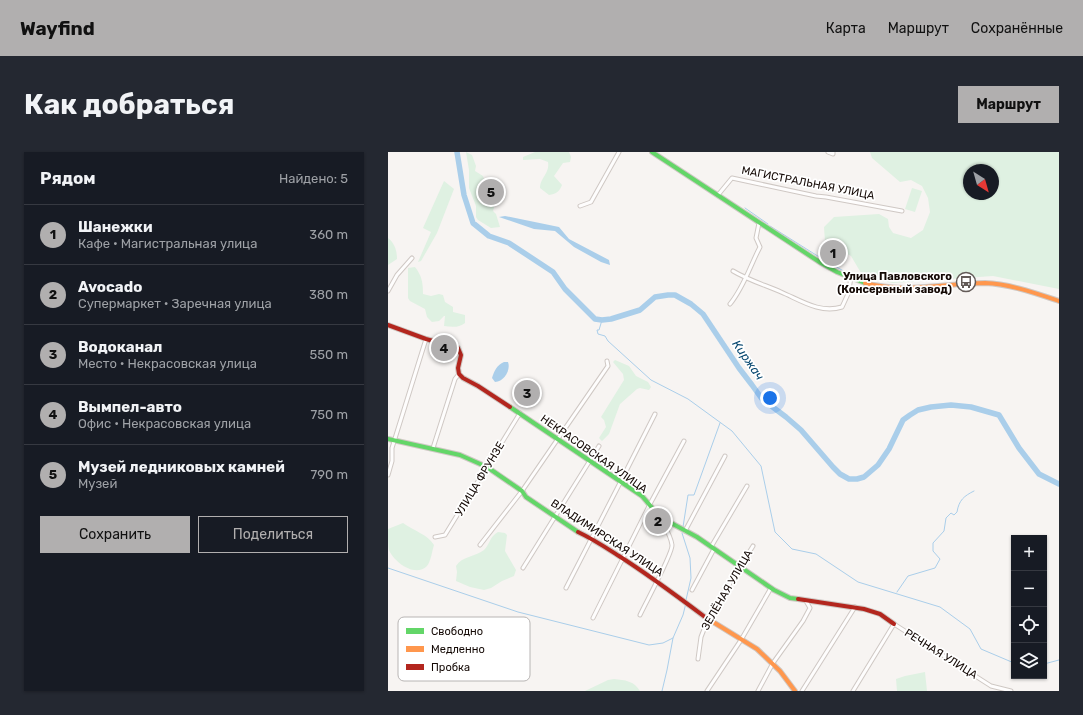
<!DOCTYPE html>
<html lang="ru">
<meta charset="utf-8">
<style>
:root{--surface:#171b24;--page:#242831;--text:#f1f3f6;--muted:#9ea1a6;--line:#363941;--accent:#b1afaf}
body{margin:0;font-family:Rubik,sans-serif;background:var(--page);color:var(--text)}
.controls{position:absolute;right:12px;bottom:12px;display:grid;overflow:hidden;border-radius:0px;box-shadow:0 1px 3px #0004}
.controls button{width:36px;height:36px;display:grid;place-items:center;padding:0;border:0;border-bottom:1px solid var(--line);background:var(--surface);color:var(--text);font:20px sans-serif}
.compass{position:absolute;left:575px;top:12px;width:36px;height:36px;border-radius:50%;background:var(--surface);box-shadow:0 1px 3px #0004;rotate:143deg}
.you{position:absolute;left:382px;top:246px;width:14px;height:14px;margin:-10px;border:3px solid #fff;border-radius:50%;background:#1a73e8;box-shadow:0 0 0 6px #1a73e833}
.badge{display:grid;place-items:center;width:26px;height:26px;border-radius:50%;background:var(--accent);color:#111;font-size:13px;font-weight:700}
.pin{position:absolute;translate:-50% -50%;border:2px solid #fff;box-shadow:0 1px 4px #0006}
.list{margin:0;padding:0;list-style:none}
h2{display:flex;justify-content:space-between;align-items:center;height:52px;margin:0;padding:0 16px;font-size:17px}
h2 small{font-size:13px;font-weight:400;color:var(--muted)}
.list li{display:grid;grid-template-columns:26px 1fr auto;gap:12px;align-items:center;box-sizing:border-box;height:60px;padding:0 16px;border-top:1px solid var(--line)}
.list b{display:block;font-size:15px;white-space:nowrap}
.list p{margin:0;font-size:13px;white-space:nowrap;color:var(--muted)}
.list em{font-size:13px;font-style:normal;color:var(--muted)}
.actions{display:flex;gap:8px;padding:12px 16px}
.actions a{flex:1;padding:9px 0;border:1px solid var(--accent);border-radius:0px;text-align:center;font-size:14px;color:var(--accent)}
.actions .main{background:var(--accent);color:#111}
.icon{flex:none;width:22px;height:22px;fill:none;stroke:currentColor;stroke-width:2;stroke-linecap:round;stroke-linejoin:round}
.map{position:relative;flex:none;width:671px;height:539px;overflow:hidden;border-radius:0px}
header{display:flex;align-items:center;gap:24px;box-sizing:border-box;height:56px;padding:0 20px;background:var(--accent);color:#111}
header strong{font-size:19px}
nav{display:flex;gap:22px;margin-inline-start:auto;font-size:14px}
.intro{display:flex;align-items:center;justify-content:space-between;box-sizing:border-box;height:96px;padding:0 24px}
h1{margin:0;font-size:28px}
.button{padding:10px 18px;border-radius:0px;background:var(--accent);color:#111;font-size:14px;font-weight:700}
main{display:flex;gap:24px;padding:0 24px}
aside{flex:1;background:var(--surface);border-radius:0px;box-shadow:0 1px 3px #0004}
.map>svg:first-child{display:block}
</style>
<header>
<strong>Wayfind</strong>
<nav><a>Карта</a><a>Маршрут</a><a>Сохранённые</a></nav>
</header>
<div class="intro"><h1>Как добраться</h1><a class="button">Маршрут</a></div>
<main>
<aside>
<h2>Рядом<small>Найдено: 5</small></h2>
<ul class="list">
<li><span class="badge">1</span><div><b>Шанежки</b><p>Кафе · Магистральная улица</p></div><em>360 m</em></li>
<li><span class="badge">2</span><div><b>Avocado</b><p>Супермаркет · Заречная улица</p></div><em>380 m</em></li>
<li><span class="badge">3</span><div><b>Водоканал</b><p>Место · Некрасовская улица</p></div><em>550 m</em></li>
<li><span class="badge">4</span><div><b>Вымпел-авто</b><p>Офис · Некрасовская улица</p></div><em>750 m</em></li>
<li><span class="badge">5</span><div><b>Музей ледниковых камней</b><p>Музей</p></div><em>790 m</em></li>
</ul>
<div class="actions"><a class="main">Сохранить</a><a>Поделиться</a></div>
</aside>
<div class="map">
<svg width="671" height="539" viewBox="0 0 671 539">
<rect width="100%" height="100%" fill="#f7f4f2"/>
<g fill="#dff1e2" fill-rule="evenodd">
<polygon points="78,0 84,3 88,14 87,19 95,24 99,37 108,49 105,59 108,62 112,75 103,76 90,68 88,65 88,54 81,36 81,18"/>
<path d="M147 0H181L183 5 182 10 175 11 166 24 174 33C171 40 168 42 161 43L152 36C152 26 162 21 160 10L152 7 135 8V5Z"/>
<path d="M482 0H671V137L605 124 505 131 476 126 463 104 437 90 436 75 446 65 491 62 500 67 501 75 505 81 523 86 535 78 542 60 540 46 534 34 523 28 512 30 484 6ZM581 18H605V42H581Z"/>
<polygon points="56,29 66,37 49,81 33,109 30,110 43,80 35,76"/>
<polygon points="524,36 534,39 527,60 517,57"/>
<path d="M0 86C7 91 9 100 9 107L0 113Z"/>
<path d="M27 115C34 124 35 131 35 142L43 144 51 142 55 143 57 150 65 155V160L77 163V171C71 176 63 175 56 174L57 164H56L51 169 44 170 39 165 37 157 22 149 20 146V116Z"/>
<polygon points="227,208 241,214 248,224 260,230 263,235 261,238 252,236 249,237 232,252 221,282 214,289 211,286 218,275 216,268 213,265 236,228 235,222 225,210"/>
<path d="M15 371C26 379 39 382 46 393 44 399 43 409 39 414 27 426 6 410 1 398 0 393 0 383 0 377Z"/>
<path d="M110 380 117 381 119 383 117 399 128 418 126 424 114 429 103 436 96 438 82 435 68 429 69 420 68 414C74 404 87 405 96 398 102 392 102 384 110 380Z"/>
<polygon points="537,520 539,539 509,539 508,527 517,524"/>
<path d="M226 527C237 528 246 529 252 539H197L220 528Z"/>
</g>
<g fill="#aaceea">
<polygon points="117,64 171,75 181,87 221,108 222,113 213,110 186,95 167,79 146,77 111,65"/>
<path d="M116 210H120C123 218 116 230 107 230L104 226C106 219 109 213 116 210Z"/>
</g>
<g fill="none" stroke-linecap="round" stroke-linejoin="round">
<g stroke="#aaceea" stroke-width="1">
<polyline points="357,56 380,72"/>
<polyline points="382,74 436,108"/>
<polyline points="439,110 465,124"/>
<polyline points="214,168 211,178 209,178 210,182 217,184 220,189 263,228 300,247 344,279 373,314 387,380 404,397 428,402 470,430 552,455 582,477 593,497 626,511"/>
<polyline points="295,375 300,343 306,343 332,271"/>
<polyline points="294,381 302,406 303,426 298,448"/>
<polyline points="0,416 130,460 261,493 275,491 285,486"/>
<path d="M509 440 520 424 547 416 552 407 545 399V391L556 379 558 366 563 361 566 363 569 360C571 348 576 344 586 339"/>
<polyline points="656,512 671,508"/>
<polyline points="274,539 279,518 285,486 295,463 298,451"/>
</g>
<polyline stroke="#aaceea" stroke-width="5.5" points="69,0 76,43 85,71 101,84 121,91 165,120 177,137 207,167 214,168 223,167 252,158 267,145 280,143 287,143 303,152 315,162 351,216 364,233 374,247 398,265 413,278 445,315 452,322 461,327 469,327 476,325 490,313 501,297 515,268 522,263 530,258 543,255 563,253 583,255 611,263 631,296 651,322 671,332"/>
<defs>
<g id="street">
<polyline points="440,0 445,2 445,0"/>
<polyline points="330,43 344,26 428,44 438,45 514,59"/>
<polyline points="192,54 203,50 231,0"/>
<path d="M345 119C360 128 377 133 393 140 412 148 432 162 454 155L460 142 463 126"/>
<polyline points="0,139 9,123 24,106"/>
<path d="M342 152C356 135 362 114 372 95L368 86 371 71"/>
<polyline points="45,296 67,227 71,222"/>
<polyline points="0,323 4,309 4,296 38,187"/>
<polyline points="297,379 337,304"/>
<polyline points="47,385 57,383 132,261"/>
<polyline points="92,393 134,339 220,214 219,209"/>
<polyline points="323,395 359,334"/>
<polyline points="135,416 211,294"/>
<polyline points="178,436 233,329 267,262"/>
<polyline points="304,438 326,397"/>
<path d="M252 463C257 452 285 401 284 393 283 384 276 373 272 365"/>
<polyline points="205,466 262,352 296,289"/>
<polyline points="310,507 313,485 320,467 365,394"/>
<polyline points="319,539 353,488 383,436"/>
<polyline points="370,539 385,511 415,469 422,456 418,449"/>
<polyline points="414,539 467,455"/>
<polyline points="465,539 506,472 603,534 623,539"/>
</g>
<g id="fast">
<polyline points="264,0 433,111 449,120 477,131"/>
<polyline points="122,255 254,344 272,365 309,385 386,438 402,446 410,447"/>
<polyline points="0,287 72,303 99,315 134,339 138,345 190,380"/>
</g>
<g id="slow">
<path d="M477 131C516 142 557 131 597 131 622 132 647 141 671 149"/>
<polyline points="317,465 369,497 392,519 407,539"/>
</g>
<g id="jam">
<polyline points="0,173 38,187 70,196 73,203 70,216 71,222 75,226 90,234 122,255"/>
<path d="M190 380C205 387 217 395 231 404 261 423 289 444 317 465"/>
<polyline points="410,447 476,457 492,462 506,472"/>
</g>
</defs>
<use href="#street" stroke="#cfc8c4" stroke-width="5"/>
<use href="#fast" stroke="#cfc8c4" stroke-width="6"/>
<use href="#slow" stroke="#cfc8c4" stroke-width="6"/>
<use href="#jam" stroke="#cfc8c4" stroke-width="6"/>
<use href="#street" stroke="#fefdfd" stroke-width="3"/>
<use href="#fast" stroke="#63d668" stroke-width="4"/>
<use href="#slow" stroke="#ff974d" stroke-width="4"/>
<use href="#jam" stroke="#b3261e" stroke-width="4"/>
</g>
<defs>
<symbol id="bus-ring" viewBox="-11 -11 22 22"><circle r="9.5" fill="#fff" stroke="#635b58" stroke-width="1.5"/><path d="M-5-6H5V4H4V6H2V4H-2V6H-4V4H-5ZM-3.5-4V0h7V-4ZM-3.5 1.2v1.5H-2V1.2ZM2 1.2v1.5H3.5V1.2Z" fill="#635b58"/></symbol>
</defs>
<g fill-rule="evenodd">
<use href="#bus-ring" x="567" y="119" width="22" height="22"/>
</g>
<g text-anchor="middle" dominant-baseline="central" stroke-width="3.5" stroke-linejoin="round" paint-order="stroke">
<g font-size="11" fill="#140905" stroke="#fff">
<text transform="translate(420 31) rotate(11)">МАГИСТРАЛЬНАЯ УЛИЦА</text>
<text transform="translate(206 302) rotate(35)">НЕКРАСОВСКАЯ УЛИЦА</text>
<text transform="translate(92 327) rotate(-59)">УЛИЦА ФРУНЗЕ</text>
<text transform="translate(219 386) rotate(33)">ВЛАДИМИРСКАЯ УЛИЦА</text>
<text transform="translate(339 438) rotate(-60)">ЗЕЛЁНАЯ УЛИЦА</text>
<text transform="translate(553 502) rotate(32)">РЕЧНАЯ УЛИЦА</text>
</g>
<g font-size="11" font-weight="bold" fill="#140905" stroke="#fff" text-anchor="end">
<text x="564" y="124">Улица Павловского<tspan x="564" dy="13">(Консервный завод)</tspan></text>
</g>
<g font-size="12" font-style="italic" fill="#084870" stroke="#fff">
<text transform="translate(360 208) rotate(55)">Киржач</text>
</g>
</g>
<rect x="10" y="465" width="132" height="64" rx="6" fill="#fff" stroke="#b8b5b4" stroke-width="1"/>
<rect x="18" y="476" width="18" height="6" fill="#63d668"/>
<rect x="18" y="494" width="18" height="6" fill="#ff974d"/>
<rect x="18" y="512" width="18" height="6" fill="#b3261e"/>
<g font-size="11" fill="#140905">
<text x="43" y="483">Свободно</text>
<text x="43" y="501">Медленно</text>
<text x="43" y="519">Пробка</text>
</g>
</svg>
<div class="controls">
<button>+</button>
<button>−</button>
<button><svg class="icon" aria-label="locate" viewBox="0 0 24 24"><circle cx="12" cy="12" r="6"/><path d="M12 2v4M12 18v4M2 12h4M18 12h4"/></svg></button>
<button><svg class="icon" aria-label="layers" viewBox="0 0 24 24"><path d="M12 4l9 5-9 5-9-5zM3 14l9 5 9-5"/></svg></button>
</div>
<svg class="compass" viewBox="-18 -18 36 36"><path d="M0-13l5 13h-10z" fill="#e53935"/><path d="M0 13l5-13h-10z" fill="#9ea1a6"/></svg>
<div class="you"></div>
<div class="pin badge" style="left:445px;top:101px">1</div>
<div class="pin badge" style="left:270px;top:369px">2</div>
<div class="pin badge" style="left:139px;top:241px">3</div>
<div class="pin badge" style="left:56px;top:196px">4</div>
<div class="pin badge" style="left:103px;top:40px">5</div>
</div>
</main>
